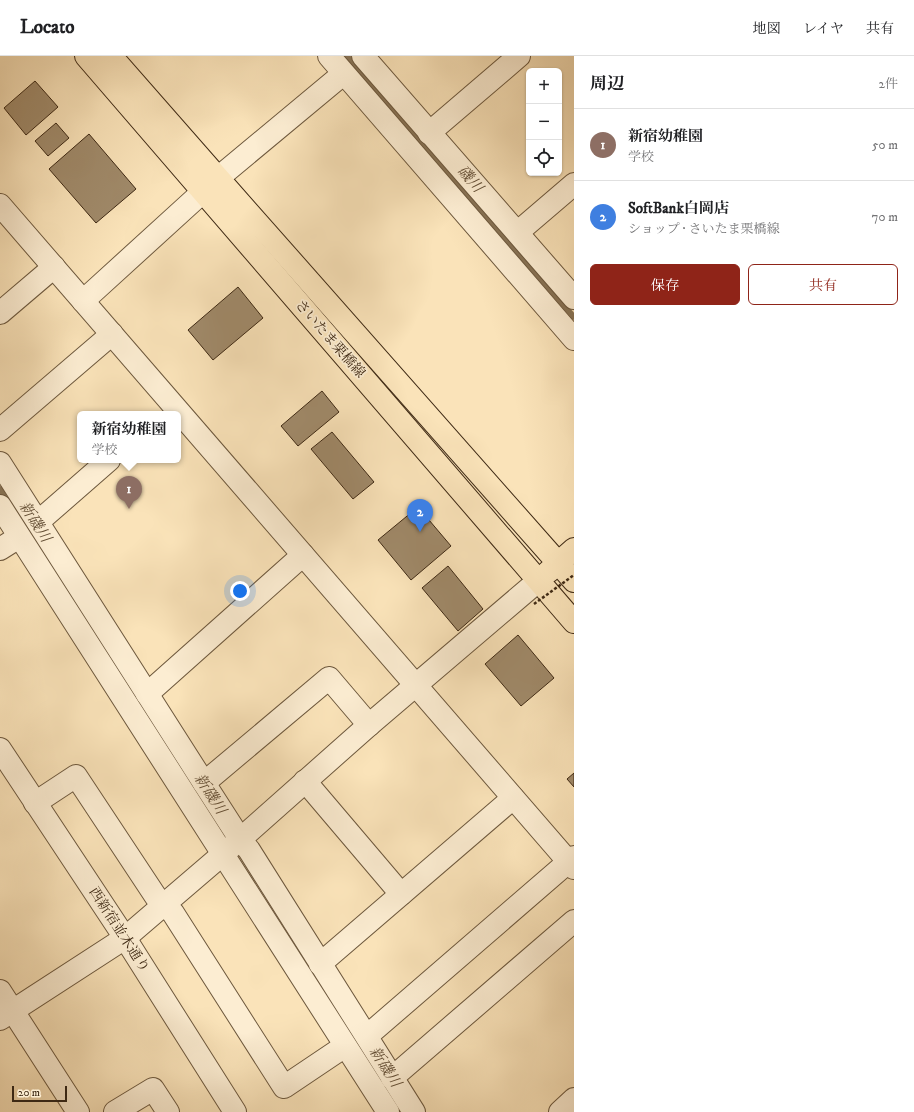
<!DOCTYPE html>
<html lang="ja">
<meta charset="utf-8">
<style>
:root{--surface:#fff;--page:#f6f6f6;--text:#202124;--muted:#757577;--line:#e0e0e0;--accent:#8f2418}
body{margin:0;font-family:"IM FELL DW Pica","Noto Serif JP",serif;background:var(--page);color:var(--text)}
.controls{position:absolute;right:12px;top:12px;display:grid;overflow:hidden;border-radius:6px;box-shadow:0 1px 3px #0004}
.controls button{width:36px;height:36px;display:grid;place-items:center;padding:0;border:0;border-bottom:1px solid var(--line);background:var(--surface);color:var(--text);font:20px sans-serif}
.scale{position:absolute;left:12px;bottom:10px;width:55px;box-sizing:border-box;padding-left:4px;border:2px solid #3e2914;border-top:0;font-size:11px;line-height:14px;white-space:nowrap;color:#3e2914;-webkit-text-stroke:3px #fcedd2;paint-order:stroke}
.you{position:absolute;left:240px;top:535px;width:14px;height:14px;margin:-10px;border:3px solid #fff;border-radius:50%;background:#1a73e8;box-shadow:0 0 0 6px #1a73e833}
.badge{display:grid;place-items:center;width:26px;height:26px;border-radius:50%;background:var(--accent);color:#fff;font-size:13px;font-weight:700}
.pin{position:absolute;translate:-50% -33px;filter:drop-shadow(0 1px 2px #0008)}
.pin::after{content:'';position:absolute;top:21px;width:14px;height:12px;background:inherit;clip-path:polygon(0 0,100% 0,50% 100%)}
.popup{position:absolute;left:77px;top:355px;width:104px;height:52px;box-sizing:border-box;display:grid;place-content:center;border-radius:6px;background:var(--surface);filter:drop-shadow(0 1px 3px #0005);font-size:13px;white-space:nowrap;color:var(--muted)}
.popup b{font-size:15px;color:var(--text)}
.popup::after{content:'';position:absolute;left:50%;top:100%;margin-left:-8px;border:8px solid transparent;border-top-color:var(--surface)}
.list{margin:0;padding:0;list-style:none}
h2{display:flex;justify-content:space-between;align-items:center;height:52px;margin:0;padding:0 16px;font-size:17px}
h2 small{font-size:13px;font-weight:400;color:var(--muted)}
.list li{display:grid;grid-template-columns:26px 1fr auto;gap:12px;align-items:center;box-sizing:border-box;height:72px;padding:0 16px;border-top:1px solid var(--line)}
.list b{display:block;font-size:15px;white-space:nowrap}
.list p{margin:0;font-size:13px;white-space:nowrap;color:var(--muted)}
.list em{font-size:13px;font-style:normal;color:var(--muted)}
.actions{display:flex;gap:8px;padding:12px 16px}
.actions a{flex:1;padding:9px 0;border:1px solid var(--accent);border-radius:6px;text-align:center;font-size:14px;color:var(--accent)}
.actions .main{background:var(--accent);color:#fff}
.icon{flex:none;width:22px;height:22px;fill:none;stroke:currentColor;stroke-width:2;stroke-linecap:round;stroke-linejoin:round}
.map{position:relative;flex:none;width:574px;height:1056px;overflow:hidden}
header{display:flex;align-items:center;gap:24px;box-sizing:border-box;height:56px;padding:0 20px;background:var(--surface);border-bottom:1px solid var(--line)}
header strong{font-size:19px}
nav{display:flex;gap:22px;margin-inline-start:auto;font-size:14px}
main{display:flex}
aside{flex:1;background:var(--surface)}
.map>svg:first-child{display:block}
</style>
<header>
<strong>Locato</strong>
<nav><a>地図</a><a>レイヤ</a><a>共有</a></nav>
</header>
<main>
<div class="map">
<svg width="574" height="1056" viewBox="0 0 574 1056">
<rect width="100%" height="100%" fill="#fae3b9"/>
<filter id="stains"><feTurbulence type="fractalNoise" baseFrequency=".005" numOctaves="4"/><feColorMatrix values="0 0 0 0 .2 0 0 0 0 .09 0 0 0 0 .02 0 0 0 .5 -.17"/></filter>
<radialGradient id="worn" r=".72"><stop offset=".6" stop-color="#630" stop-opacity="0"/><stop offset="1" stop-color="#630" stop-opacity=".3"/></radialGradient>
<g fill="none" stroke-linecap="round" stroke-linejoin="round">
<g stroke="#887355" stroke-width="5.5">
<polyline points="347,0 574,261"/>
<polyline points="0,433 8,447"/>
<polyline points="395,1048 400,1056"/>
</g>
</g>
<g fill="#a08a6a" stroke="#3e2914">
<polygon points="35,25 58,51 26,79 4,52"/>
<polygon points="56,67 69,82 48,100 35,85"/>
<polygon points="89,78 136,133 96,167 49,113"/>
<polygon points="238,231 263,262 213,304 188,274"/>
<polygon points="322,335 339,356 298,390 281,370"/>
<polygon points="332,376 374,426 353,443 311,393"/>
<polygon points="418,451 451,490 411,524 378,484"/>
<polygon points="448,510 483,553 458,575 422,532"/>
<polygon points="518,579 554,622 521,650 485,608"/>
<polygon points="574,717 574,731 567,723"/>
</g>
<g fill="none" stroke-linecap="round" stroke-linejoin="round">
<defs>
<g id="minor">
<polyline points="329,0 574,283"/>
<polyline points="363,0 574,242"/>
<polyline points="429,77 519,0"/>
<polyline points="0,149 574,812"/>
<polyline points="518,176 574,128"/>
<polyline points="83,245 218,122 343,18"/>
<polyline points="0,257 54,211"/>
<polyline points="0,374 112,278"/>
<polyline points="0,407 204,727 240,783 249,794 414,1056"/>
<polyline points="0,450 388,1056"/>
<polyline points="38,466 109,404"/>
<polyline points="0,493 19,481"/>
<polyline points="147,638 303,499"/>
<polyline points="0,693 125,882 235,1056"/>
<polyline points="305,725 401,838"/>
<polyline points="204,727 329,622 369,669"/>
<polyline points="35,747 76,720 156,841 173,857 284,1031 345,990"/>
<polyline points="320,908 513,742"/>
<polyline points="0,935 78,1056"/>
<polyline points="0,963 125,882 237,786 369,669 538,525"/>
<polyline points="367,980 574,801"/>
<polyline points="392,1022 574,865"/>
<polyline points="115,1056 153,1033 168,1056"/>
<polyline points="560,1056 574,1043"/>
</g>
<g id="major">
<polyline points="86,0 574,566"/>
<polyline points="111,0 218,122 574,525"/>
<polyline points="548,516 574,493"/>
</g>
</defs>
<use href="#minor" stroke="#6d583d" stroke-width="24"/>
<use href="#major" stroke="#3e2914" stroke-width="24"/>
<use href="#minor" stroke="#fcedd2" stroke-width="22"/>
<use href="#major" stroke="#fae3b9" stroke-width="22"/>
<polyline stroke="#3e2914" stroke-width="2.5" stroke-dasharray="3 2" stroke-linecap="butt" points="534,548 574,519"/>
</g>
<g text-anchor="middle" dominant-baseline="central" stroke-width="3.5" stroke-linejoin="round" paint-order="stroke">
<g font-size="14" fill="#3e2914" stroke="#fcedd2">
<text transform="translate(330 283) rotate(49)">さいたま栗橋線</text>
<text transform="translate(119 874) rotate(57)">西新宿並木通り</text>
</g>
<g font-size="15" font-style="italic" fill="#634e35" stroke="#fcedd2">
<text transform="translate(470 123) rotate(49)">磯川</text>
<text transform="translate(35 466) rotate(57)">新磯川</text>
<text transform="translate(210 738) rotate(57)">新磯川</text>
<text transform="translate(385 1011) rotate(57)">新磯川</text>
</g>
</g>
<rect width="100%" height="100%" filter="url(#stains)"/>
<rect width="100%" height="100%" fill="url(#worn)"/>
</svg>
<div class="controls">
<button>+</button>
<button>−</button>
<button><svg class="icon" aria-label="locate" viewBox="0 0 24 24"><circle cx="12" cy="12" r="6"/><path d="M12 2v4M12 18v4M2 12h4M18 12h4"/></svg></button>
</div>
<div class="scale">20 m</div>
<div class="you"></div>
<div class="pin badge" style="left:129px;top:453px;background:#8d6e63">1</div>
<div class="popup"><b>新宿幼稚園</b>学校</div>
<div class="pin badge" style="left:420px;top:476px;background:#3f7fe0">2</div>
</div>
<aside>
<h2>周辺<small>2件</small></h2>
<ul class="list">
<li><span class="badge" style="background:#8d6e63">1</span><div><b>新宿幼稚園</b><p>学校</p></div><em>50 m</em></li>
<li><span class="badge" style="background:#3f7fe0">2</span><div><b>SoftBank白岡店</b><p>ショップ · さいたま栗橋線</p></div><em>70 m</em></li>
</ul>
<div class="actions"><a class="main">保存</a><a>共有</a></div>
</aside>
</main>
